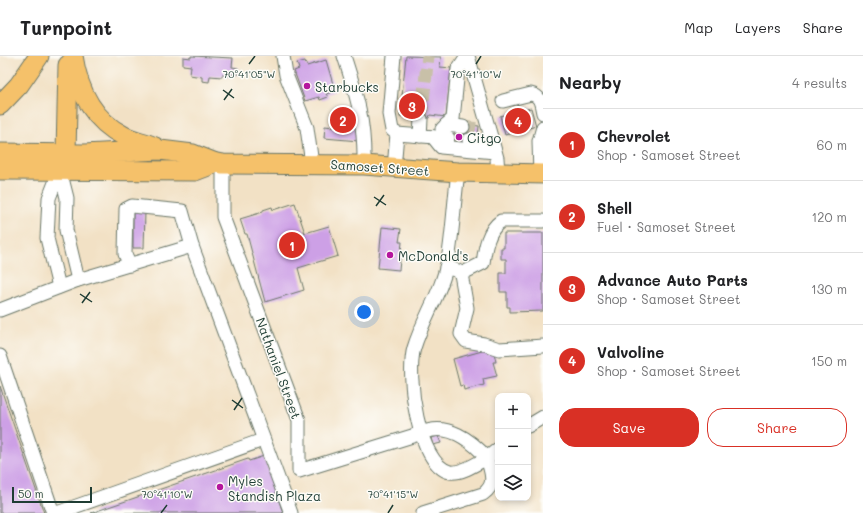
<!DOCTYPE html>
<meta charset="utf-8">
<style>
:root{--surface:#fff;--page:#f2f2f2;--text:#202124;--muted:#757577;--line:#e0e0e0;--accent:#d93025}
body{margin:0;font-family:Mali,sans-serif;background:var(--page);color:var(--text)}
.controls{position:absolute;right:12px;bottom:12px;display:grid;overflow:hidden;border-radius:8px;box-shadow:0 2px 6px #0003}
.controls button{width:36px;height:36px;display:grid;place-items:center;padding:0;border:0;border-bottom:1px solid var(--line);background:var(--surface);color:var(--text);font:20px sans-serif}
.scale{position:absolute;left:12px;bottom:10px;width:80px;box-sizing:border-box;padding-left:4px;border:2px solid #1f3d34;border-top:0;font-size:11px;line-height:14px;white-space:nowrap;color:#1f3d34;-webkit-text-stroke:3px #fdfcf7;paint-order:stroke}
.you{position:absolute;left:364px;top:256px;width:14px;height:14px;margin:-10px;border:3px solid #fff;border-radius:50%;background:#1a73e8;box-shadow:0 0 0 6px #1a73e833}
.badge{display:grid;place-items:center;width:26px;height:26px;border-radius:50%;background:var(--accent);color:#fff;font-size:13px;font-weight:700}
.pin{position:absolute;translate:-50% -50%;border:2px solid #fff;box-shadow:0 1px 4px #0006}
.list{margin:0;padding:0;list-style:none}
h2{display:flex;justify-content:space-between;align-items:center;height:52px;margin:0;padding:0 16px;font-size:17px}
h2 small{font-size:13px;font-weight:400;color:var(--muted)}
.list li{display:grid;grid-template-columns:26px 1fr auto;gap:12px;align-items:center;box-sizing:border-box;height:72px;padding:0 16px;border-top:1px solid var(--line)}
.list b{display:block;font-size:15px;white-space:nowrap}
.list p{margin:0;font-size:13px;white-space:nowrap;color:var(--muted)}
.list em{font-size:13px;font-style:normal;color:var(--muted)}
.actions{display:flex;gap:8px;padding:12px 16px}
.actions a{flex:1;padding:9px 0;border:1px solid var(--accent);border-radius:16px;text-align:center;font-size:14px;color:var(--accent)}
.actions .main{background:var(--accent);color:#fff}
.icon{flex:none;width:22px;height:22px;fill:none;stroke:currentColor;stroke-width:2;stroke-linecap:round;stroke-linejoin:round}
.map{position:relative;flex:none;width:543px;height:457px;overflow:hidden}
header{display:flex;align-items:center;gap:24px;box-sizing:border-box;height:56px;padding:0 20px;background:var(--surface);border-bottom:1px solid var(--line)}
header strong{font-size:19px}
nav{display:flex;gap:22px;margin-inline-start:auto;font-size:14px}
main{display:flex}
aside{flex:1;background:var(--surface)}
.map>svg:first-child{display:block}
</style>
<header>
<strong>Turnpoint</strong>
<nav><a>Map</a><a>Layers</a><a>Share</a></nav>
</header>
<main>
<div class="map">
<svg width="543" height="457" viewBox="0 0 543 457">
<rect width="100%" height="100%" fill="#fdfcf7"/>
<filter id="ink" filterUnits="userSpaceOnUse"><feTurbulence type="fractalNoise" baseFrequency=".025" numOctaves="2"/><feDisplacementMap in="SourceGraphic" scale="8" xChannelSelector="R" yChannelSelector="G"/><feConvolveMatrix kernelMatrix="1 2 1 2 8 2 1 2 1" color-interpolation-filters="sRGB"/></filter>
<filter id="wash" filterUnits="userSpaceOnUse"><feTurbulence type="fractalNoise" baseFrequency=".012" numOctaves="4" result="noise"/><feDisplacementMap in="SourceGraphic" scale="16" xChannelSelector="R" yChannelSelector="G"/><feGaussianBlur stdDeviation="0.9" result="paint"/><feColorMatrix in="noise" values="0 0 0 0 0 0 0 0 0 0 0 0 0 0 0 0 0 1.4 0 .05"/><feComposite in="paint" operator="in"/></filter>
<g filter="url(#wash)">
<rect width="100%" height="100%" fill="#f2e1c5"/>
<g id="blocks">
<g fill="#cda0e6">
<polygon points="191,0 233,2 232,11 238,12 237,19 232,18 232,20 222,19 222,21 210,20 209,26 202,25 202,21 190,19 191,10 183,9 183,1 191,2"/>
<polygon points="406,0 441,1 440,11 451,12 446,61 430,59 429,62 400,60"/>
<polygon points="326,4 335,35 326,38 328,41 320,44 319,41 305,45 294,15 299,13 297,7 305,5 307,10"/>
<polygon points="531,52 536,70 505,79 500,60"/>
<polygon points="334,56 354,57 353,71 360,72 359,85 324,82 325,70 333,71"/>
<polygon points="463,68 479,70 478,80 469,92 447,91 449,78 463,79"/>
<polygon points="295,147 305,177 329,170 338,200 298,212 304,234 265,246 247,178 245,178 240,163 263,156 263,154 272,151 273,154"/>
<polygon points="133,155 145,155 144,192 133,192"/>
<polygon points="382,171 401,173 399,186 402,186 399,214 378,212"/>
<polygon points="504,177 543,177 543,255 510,256 510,251 507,251 507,236 500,236 500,217 506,217 506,203 501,203 501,192 504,192"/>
<polygon points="493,292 496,306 493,306 497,320 483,323 484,329 464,334 463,329 460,330 453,303"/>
<polygon points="0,330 44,457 0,457"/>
<polygon points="438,380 441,387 433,389 431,382"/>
<polygon points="264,400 283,457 91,457 248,403 249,405"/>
</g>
</g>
</g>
<g filter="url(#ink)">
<use href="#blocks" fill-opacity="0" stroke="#697667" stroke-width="1"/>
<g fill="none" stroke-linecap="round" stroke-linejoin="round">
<g stroke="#c8c0a8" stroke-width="13" stroke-dasharray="13 6" stroke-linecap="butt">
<polyline points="421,63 428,0"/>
<polyline points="463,71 478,73"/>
<polyline points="448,82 469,84"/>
</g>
<defs>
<g id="minor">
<polyline points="283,0 286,19 307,72 312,108"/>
<path d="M344 0C357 40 365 66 364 109"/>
<polyline points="394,0 389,58 392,74 397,78 394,112"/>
<polyline points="468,0 497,102 498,118"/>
<path d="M503 45 531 38C541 40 541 48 543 57"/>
<polyline points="446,69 453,63 458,13 467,0"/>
<polyline points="442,73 446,69 463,71"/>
<polyline points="397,78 448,82"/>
<polyline points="420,80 421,63"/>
<polyline points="433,81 441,91 495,96"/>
<polyline points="469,84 492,86"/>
<path d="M223 108V161L299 364V415L422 377C447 366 471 384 487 402 477 407 462 418 450 416 418 409 406 319 414 292 423 262 442 236 448 204 453 175 454 146 458 116"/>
<polyline points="540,119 539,85 543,71"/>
<polyline points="130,209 125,198 126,153 132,150 182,155 192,190"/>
<polyline points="446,211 458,215 461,218 467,252 461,278 466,285 484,288 499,293 543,290"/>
<path d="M461 218 483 207C485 192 488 174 501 165H543"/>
<polyline points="59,231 47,182 49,142 60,114 67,142 66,174 78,224"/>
<polyline points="0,254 78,224 192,190 291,457"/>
<polyline points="0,300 53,457"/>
<polyline points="528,370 543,361"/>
<polyline points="57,457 263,384"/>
<path d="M423 457 483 438C497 428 491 416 487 402L498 393"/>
</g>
<g id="highway">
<path d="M73 0C78 33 92 64 124 80 134 85 145 86 155 91"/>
<polyline points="0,49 19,29 39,0"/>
<polyline points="0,97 84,98 160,94 193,98 216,107 223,108 364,109 458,116 543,118"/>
<polyline points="62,109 66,97 68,9"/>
<polyline points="0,114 195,115 216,107"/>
</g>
</defs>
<use href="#minor" stroke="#697667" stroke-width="15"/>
<use href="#highway" stroke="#697667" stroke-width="21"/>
<use href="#minor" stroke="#fff" stroke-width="13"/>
<use href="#highway" stroke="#f5c16b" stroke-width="19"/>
</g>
</g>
<path fill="none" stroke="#1f3d34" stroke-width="1.5" d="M249 8 255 0M476 8 481 0M223 34 234 42M224 44 232 33M374 141 386 149M376 150 384 139M80 238 92 246M82 247 90 236M232 344 243 352M234 354 242 342M161 457 167 449M388 457 393 449"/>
<g fill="#b5179e" stroke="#fdfcf7" stroke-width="1.5">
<circle cx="307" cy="30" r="4"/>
<circle cx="459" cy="81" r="4"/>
<circle cx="390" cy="199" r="4"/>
<circle cx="220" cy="431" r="4"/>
</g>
<g text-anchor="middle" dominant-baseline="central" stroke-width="3" stroke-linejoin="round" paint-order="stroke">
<g font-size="13" fill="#1f3d34" stroke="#fdfcf7" text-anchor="start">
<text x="315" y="30">Starbucks</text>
<text x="467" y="81">Citgo</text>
<text x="398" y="199">McDonald's</text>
<text x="228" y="424">Myles<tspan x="228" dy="15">Standish Plaza</tspan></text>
</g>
<g font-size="13" fill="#1f3d34" stroke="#fdfcf7">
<text transform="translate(380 111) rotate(4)">Samoset Street</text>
<text transform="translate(279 312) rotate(70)">Nathaniel Street</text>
</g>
</g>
<g font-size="10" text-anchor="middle" fill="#1f3d34" stroke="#fdfcf7" stroke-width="3" stroke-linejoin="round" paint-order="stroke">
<text x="249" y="22">70°41'05"W</text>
<text x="476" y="22">70°41'10"W</text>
<text x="167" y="442">70°41'10"W</text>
<text x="393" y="442">70°41'15"W</text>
</g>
</svg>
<div class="controls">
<button>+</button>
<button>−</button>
<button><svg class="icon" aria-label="layers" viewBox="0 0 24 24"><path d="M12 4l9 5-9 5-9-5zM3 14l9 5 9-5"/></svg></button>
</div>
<div class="scale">50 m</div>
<div class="you"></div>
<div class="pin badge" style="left:292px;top:189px">1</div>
<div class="pin badge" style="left:343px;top:64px">2</div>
<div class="pin badge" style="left:412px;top:50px">3</div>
<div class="pin badge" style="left:518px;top:65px">4</div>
</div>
<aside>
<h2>Nearby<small>4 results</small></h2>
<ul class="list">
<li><span class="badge">1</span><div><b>Chevrolet</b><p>Shop · Samoset Street</p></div><em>60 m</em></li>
<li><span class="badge">2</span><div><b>Shell</b><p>Fuel · Samoset Street</p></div><em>120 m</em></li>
<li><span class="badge">3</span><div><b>Advance Auto Parts</b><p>Shop · Samoset Street</p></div><em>130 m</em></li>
<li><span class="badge">4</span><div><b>Valvoline</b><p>Shop · Samoset Street</p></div><em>150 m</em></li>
</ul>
<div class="actions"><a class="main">Save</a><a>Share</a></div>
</aside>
</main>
